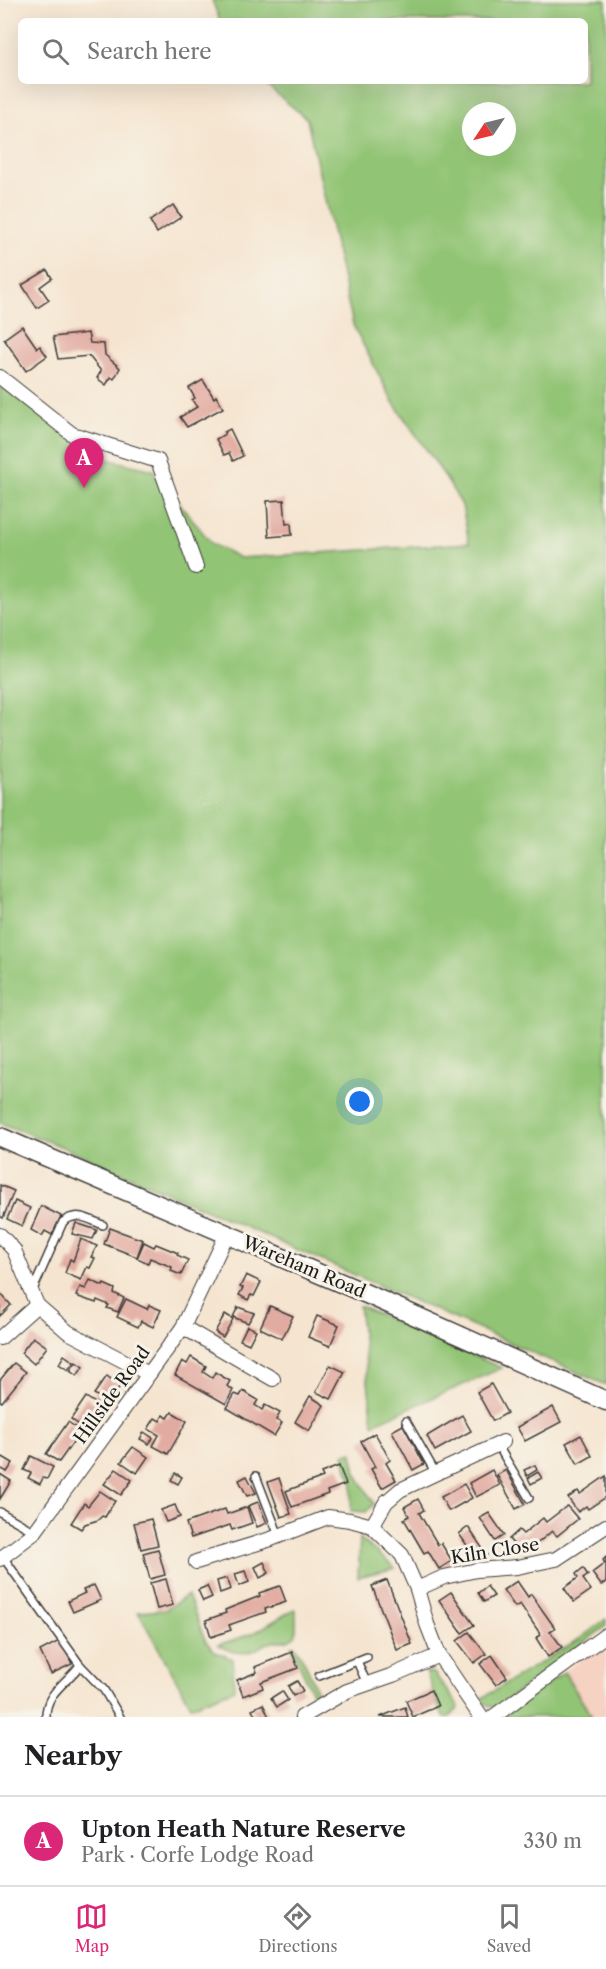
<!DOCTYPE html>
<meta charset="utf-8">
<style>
:root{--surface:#fff;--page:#f6f6f6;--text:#202124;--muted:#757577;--line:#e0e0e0;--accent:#db2777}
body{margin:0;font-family:"Libre Caslon Text",serif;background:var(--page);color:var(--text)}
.compass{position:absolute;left:462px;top:102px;width:54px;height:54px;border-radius:50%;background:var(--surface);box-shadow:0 6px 24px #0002;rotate:235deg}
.you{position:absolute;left:360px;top:1102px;width:21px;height:21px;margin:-15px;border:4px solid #fff;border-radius:50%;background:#1a73e8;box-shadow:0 0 0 9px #1a73e833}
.badge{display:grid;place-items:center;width:39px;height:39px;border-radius:50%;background:var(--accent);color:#fff;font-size:20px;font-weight:700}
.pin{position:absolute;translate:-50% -50px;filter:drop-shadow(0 2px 3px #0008)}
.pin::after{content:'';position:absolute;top:32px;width:21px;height:18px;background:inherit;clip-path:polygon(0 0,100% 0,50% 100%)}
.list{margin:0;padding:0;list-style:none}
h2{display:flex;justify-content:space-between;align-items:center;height:78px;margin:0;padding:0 24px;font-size:26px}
h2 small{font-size:20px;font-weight:400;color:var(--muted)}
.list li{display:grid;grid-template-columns:39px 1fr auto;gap:18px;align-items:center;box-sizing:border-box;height:90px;padding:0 24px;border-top:2px solid var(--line)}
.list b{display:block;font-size:22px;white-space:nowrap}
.list p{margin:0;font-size:20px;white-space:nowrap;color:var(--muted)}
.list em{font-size:20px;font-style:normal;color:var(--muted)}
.icon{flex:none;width:33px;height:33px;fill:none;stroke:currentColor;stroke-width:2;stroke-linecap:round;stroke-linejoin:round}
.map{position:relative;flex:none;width:606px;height:1717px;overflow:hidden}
.search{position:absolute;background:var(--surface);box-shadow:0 6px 24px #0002;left:18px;right:18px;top:18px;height:66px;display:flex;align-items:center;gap:15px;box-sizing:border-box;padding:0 21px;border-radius:9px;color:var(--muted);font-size:22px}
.sheet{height:168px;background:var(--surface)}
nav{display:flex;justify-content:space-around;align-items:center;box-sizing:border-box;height:84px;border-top:2px solid var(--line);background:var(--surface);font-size:16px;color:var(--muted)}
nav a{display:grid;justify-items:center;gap:3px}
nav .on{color:var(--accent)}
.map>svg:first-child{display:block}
</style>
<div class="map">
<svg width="606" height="1717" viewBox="0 0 606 1717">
<rect width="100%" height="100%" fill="#f7f3e8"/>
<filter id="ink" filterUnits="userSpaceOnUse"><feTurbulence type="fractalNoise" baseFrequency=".0167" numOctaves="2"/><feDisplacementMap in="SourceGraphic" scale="12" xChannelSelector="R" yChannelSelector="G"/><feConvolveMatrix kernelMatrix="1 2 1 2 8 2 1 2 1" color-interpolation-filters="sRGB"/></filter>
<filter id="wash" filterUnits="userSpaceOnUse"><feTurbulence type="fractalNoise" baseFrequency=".008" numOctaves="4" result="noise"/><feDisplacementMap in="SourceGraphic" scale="24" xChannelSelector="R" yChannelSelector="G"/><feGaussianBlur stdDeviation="1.35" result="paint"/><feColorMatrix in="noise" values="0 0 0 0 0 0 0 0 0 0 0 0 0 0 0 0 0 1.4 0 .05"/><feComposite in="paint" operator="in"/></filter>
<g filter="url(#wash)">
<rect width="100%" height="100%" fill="#f5e5d0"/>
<polygon fill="#f5d2c2" points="606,1643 606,1717 592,1717 564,1672"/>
<g fill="#92c475" stroke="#577048" stroke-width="1.5" fill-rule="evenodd">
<path d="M212 0H606V1385L65 1148 0 1123V386L106 459 153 470 212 544 240 558 469 543 462 505 442 472 393 402 353 325 307 119 261 81H585V21H220ZM471 111H507V147H471Z"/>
<polygon points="359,1306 502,1368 373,1424"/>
<polygon points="352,1452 356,1473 374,1504 366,1512 351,1511 352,1480 347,1470 344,1454"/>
<polygon points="360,1538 395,1568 358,1577"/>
<polygon points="188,1595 206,1642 216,1652 233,1659 234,1689 191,1706 138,1612 165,1610"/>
<path d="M294 1609 296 1610V1634C289 1643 279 1640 269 1643 264 1644 260 1648 255 1650 242 1656 230 1652 218 1645L254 1633Z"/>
<polygon points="606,1619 606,1626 500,1705 492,1707 479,1700 578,1640"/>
<path d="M294 1645C304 1658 312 1677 317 1693L313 1695 291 1646Z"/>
<polygon points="426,1672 434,1673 459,1707 450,1717 443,1717"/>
<polygon points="564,1672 592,1717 503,1717"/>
</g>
<g id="blocks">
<g fill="#e2aba1">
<polygon points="173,205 181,217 157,233 150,221"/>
<polygon points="47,270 52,278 40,287 49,300 37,308 22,285"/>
<polygon points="22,326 37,348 40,346 47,356 26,371 4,339"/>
<polygon points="88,333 90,343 104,344 105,355 120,368 114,379 111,377 106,385 97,378 101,371 89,356 58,359 53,337"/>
<polygon points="203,380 214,398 216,396 223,408 187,427 180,417 197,407 192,400 195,398 189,388"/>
<polygon points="230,429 243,456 233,461 229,453 224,455 216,439 225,434 224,432"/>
<polygon points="284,500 286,524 291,523 292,535 269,537 267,501"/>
<polygon points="0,1185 14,1191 3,1218 0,1216"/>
<polygon points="15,1201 30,1208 22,1226 7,1219"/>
<polygon points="41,1206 61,1216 52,1235 45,1231 42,1236 31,1230"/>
<polygon points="76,1223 97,1230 93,1239 72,1234"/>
<polygon points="110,1228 143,1240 137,1257 104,1244"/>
<polygon points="81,1239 97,1246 91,1257 95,1258 90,1268 87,1267 81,1280 65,1273 70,1259 73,1261"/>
<polygon points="144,1242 154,1247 156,1244 178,1253 177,1255 188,1260 181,1275 171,1271 172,1267 150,1258 148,1263 137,1258"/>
<polygon points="246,1275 261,1282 254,1296 251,1295 248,1300 239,1295 243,1288 240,1287"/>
<polygon points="90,1280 103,1286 104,1284 115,1289 114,1293 124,1298 118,1312 107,1308 109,1305 97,1300 96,1303 76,1296 80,1287 86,1289"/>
<polygon points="0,1293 11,1305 0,1316"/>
<polygon points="126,1299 147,1309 149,1305 161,1310 153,1327 141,1321 138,1327 117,1317"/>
<polygon points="270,1306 293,1316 282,1339 260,1328"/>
<polygon points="238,1307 254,1313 248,1323 233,1317"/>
<polygon points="225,1314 233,1319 223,1337 215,1332"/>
<polygon points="317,1316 339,1325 330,1346 308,1337"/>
<polygon points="247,1326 256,1330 249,1344 240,1340"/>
<polygon points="33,1337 47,1347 34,1364 21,1353"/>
<polygon points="64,1355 74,1362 68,1370 59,1364"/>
<polygon points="191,1357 206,1366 203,1372 212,1378 215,1372 230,1381 227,1386 233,1390 226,1404 175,1375 182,1361 187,1364"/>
<polygon points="76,1362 83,1367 77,1376 70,1371"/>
<polygon points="14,1363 26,1372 2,1402 0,1401 0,1380"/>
<polygon points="330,1365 345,1372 331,1399 316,1392"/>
<polygon points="107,1376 120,1386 108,1403 94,1394"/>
<polygon points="491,1384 507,1413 493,1421 477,1392"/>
<polygon points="243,1391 258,1400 255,1405 262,1410 265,1405 280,1413 276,1420 282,1423 274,1436 227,1408 235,1394 240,1396"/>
<polygon points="310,1396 324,1405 309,1431 295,1422"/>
<polygon points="86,1397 98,1405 82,1427 71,1419"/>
<polygon points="553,1407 561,1422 525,1441 517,1427"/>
<polygon points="172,1412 187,1421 168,1454 153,1446 159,1435 148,1429 155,1418 160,1421 163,1415 168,1418"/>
<polygon points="462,1415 471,1431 435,1451 427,1436"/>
<polygon points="68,1422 81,1431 59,1462 46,1454"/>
<polygon points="403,1425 424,1464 413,1470 392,1431"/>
<polygon points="144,1432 153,1438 149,1444 140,1439"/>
<polygon points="375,1433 390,1460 386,1463 396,1480 382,1488 371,1469 375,1467 361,1441"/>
<polygon points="581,1435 592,1456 578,1464 566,1443"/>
<polygon points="133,1447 148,1457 137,1473 121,1462"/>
<polygon points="1,1456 13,1463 7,1472 0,1468"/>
<polygon points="31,1456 53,1467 47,1479 43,1478 40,1484 28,1478 31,1473 24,1470"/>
<polygon points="535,1465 537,1470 527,1476 524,1470"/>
<polygon points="339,1466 346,1484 327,1491 328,1494 292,1507 286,1491 323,1477 321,1473"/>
<polygon points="116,1469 132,1480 121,1495 104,1484"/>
<polygon points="492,1470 500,1485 476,1497 469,1483"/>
<polygon points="506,1470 525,1504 516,1509 497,1475"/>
<polygon points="538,1472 542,1478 531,1484 528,1478"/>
<polygon points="175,1473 182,1477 178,1484 171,1480"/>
<polygon points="0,1474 11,1481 0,1499"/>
<polygon points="247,1476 256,1493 247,1496 239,1480"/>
<polygon points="606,1476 606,1497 588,1509 586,1506 578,1512 568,1498 578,1491 580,1494"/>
<polygon points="279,1478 291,1514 281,1517 268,1482"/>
<polygon points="464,1484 472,1498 449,1511 441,1497"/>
<polygon points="100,1491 115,1501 105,1517 102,1516 98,1520 85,1524 81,1529 71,1523 84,1503 88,1506"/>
<polygon points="418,1499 424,1510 419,1513 438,1545 441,1543 452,1561 439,1569 428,1551 424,1553 404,1519 409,1516 404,1507"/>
<polygon points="258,1502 267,1523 257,1527 248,1506"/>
<polygon points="175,1505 180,1517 166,1522 161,1510"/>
<polygon points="567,1506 578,1519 557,1536 552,1531 533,1547 530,1544 520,1552 509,1539 519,1530 523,1534 543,1518 546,1522"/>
<polygon points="247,1507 252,1523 232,1530 230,1525 191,1538 186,1523 225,1509 227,1514"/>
<polygon points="489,1513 504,1535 495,1541 480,1518"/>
<polygon points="151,1519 158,1545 141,1549 134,1523"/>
<polygon points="468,1527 487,1555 478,1561 459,1534"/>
<polygon points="158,1549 165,1575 150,1579 143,1553"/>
<polygon points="606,1557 606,1582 601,1585 592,1573 605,1563 603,1560"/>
<polygon points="264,1562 269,1573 260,1578 255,1567"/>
<polygon points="583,1568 588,1575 583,1579 591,1590 574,1602 564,1588 578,1578 576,1574"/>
<polygon points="245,1571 249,1582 239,1586 235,1574"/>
<polygon points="227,1578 231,1589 220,1593 217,1581"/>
<polygon points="166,1579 173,1605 157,1609 150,1583"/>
<polygon points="387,1580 412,1644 397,1650 372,1586"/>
<polygon points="517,1581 528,1597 531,1594 555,1628 550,1631 562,1647 548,1657 536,1638 541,1635 520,1604 515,1607 503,1590"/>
<polygon points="94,1585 101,1600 73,1612 68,1601 85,1593 83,1590"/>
<polygon points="207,1586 212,1597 203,1601 198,1590"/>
<polygon points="280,1586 286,1602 265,1609 266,1612 229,1625 231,1630 211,1637 206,1620 226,1613 225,1610 260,1596 259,1593"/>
<polygon points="487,1586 494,1596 484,1602 478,1593"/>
<polygon points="451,1592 474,1625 462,1633 439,1600"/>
<polygon points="469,1632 486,1654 474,1663 457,1641"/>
<polygon points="61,1640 72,1664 51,1674 40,1651"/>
<polygon points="292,1652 298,1668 261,1682 263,1688 243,1696 237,1680 257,1672 255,1667"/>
<polygon points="492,1655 507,1677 496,1685 480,1664"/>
<polygon points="297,1681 303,1691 293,1696 288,1686"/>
<polygon points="431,1690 438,1706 413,1717 406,1701"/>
<polygon points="282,1691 288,1700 277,1707 271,1698"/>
<polygon points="263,1704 269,1717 256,1717 252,1709"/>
<polygon points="405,1707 408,1717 380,1717"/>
</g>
</g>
</g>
<g filter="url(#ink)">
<use href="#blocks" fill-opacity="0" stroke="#3d3a37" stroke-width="1.5"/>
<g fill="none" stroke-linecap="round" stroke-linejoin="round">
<defs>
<g id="lane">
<path d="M32 1292 63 1222C77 1211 88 1219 103 1225"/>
<polyline points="406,1421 435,1472"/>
<polyline points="497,1444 529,1498"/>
<polyline points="256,1476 279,1536"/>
<polyline points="0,1512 35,1532"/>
<polyline points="3,1557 80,1665 104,1690 120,1717"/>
<polyline points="357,1661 367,1684"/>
<polyline points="319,1676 367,1657"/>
<path d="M46 1717C45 1693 67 1683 80 1665"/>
</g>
<g id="street">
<polyline points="0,377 72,434 158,461 196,567"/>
<polyline points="0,1235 14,1250 37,1305 68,1332 149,1374"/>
<polyline points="183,1327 273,1379"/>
<polyline points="0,1338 37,1305"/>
<polyline points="372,1526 386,1502 400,1490 503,1442"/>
<polyline points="0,1559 34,1533 183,1327 227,1234"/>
<polyline points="196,1562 271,1539 328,1517 350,1520 372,1526 402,1555 417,1589 427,1624 439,1655 481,1717"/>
<polyline points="417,1589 444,1577 477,1570 517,1567 556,1559 606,1526"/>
<polyline points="302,1717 347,1691 393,1675 439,1655"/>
<polyline points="493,1717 606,1635"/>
</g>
<polyline id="secondary" points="0,1137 369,1295 606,1401"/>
</defs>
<use href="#lane" stroke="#3d3a37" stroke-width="10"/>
<use href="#street" stroke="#3d3a37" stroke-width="16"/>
<use href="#secondary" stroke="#3d3a37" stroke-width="21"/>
<use href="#lane" stroke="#fff" stroke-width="7"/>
<use href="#street" stroke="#fff" stroke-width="14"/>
<use href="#secondary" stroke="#fff" stroke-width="18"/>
</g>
</g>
<g text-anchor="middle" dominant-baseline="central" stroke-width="6" stroke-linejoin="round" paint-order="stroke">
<g font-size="18" fill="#1c1c1c" stroke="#f7f3e8">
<text transform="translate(304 1267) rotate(23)">Wareham Road</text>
<text transform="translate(112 1395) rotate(-54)">Hillside Road</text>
<text transform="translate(495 1551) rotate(-9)">Kiln Close</text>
</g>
</g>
</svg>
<svg class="compass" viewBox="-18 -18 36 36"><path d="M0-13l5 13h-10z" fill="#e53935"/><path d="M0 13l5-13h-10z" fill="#757577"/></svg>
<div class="you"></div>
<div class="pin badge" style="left:84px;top:488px">A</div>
<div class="search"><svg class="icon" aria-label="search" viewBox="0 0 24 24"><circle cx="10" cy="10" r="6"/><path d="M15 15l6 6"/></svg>Search here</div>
</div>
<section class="sheet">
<h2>Nearby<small></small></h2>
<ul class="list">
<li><span class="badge">A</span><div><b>Upton Heath Nature Reserve</b><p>Park · Corfe Lodge Road</p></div><em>330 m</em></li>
</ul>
</section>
<nav>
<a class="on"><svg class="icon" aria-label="map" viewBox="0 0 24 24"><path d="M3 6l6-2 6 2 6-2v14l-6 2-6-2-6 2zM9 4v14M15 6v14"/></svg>Map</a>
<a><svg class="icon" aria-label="directions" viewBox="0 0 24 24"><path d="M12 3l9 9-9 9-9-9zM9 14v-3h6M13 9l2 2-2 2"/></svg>Directions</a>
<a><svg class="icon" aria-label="saved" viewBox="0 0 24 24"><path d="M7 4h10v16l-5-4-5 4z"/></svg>Saved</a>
</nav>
